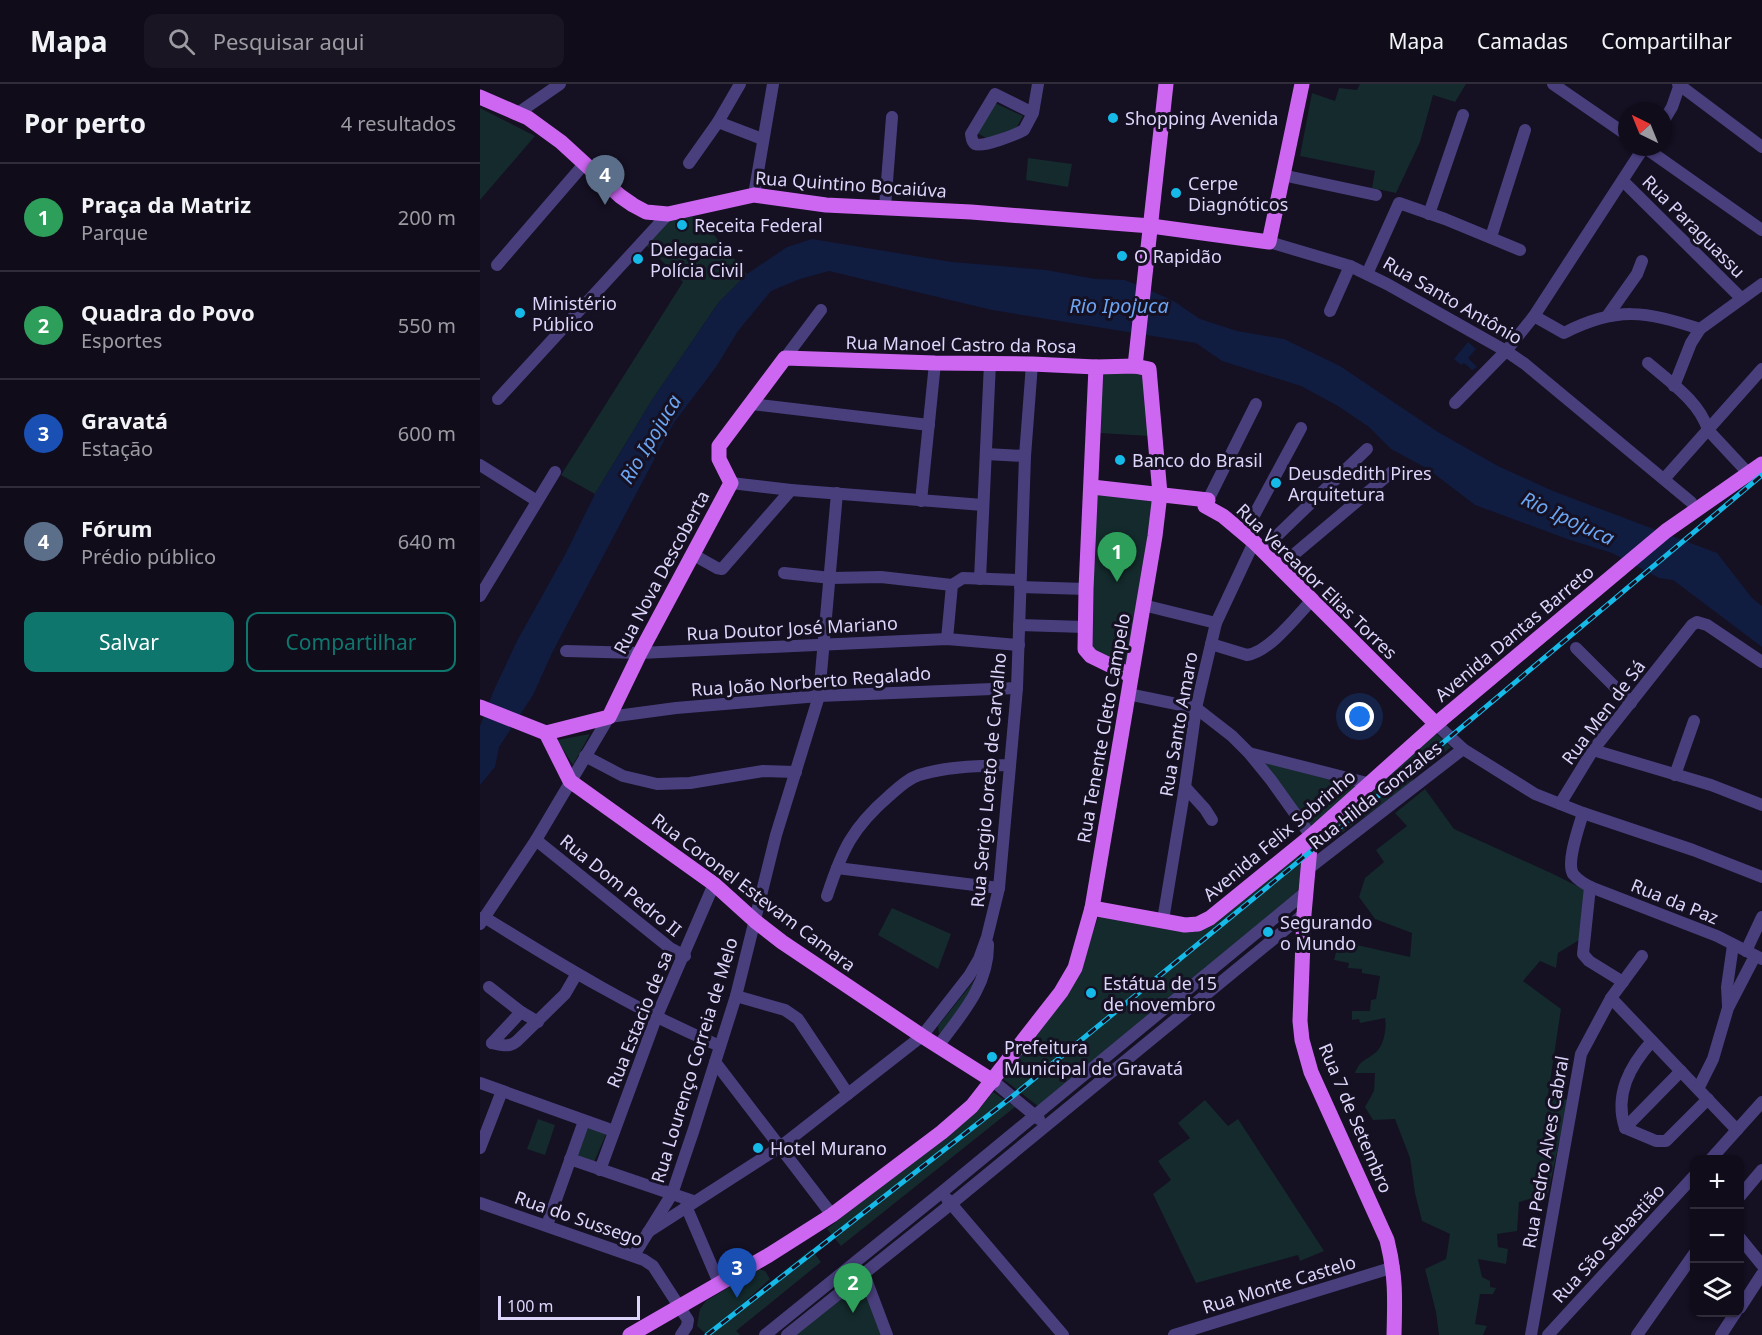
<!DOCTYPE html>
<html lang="pt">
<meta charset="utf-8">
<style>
:root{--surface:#100c1a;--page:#191523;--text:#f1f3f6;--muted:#9c9ba2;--line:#302c39;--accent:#0f766e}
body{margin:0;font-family:"Noto Sans",sans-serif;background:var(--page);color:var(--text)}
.controls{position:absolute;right:18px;bottom:18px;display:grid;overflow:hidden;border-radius:12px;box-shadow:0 2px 4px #0004}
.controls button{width:54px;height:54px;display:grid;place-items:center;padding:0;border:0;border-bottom:2px solid var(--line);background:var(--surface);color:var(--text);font:30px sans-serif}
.compass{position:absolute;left:1138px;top:18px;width:54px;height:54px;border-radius:50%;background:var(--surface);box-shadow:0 2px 4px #0004;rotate:317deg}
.scale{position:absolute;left:18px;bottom:15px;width:142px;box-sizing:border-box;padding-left:6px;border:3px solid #ded5fb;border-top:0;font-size:16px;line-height:21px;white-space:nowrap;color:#ded5fb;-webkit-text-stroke:4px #151022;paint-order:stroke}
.you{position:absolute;left:880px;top:633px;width:21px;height:21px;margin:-15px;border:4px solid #fff;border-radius:50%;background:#1a73e8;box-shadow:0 0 0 9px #1a73e833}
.badge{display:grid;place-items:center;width:39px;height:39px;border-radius:50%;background:var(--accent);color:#fff;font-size:20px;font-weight:700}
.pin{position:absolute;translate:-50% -50px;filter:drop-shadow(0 2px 3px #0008)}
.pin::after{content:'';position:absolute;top:32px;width:21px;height:18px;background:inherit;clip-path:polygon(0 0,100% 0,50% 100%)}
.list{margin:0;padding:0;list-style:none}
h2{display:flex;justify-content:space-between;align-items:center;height:78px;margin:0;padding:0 24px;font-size:26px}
h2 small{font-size:20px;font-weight:400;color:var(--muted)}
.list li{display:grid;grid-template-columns:39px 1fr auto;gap:18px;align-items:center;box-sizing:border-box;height:108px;padding:0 24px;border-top:2px solid var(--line)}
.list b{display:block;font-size:22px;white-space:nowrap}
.list p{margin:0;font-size:20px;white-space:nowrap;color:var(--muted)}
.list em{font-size:20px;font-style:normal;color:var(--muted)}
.actions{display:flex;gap:12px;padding:18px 24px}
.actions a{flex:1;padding:14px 0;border:2px solid var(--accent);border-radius:12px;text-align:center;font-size:21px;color:var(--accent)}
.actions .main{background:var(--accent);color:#fff}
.icon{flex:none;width:33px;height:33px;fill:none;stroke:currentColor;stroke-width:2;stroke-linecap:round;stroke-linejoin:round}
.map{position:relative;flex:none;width:1282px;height:1251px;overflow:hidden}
header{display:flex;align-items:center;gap:36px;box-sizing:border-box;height:84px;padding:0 30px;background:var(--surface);border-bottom:2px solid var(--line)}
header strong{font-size:28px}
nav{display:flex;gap:33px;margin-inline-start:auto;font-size:21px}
.search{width:420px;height:54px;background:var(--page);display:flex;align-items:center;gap:15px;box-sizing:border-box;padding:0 21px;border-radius:12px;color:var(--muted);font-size:22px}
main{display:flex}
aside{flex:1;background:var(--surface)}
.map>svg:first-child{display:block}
</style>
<header>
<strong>Mapa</strong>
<div class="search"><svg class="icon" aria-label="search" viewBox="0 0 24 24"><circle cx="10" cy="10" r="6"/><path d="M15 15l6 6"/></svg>Pesquisar aqui</div>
<nav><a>Mapa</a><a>Camadas</a><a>Compartilhar</a></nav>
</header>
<main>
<aside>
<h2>Por perto<small>4 resultados</small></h2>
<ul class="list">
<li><span class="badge" style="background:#2e9e5b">1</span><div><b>Praça da Matriz</b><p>Parque</p></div><em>200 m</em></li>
<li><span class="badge" style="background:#2e9e5b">2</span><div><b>Quadra do Povo</b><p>Esportes</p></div><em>550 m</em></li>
<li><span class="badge" style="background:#1a4fb4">3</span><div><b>Gravatá</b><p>Estação</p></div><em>600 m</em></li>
<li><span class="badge" style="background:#5c6f8a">4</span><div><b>Fórum</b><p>Prédio público</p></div><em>640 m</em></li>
</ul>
<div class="actions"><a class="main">Salvar</a><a>Compartilhar</a></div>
</aside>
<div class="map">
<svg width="1282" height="1251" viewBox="0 0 1282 1251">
<rect width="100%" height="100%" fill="#151022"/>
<g fill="#142a2c">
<polygon points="880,0 986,0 975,18 953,11 940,58 916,109 892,104 895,87 820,72 832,9 855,17 859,4 877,6"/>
<polygon points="515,19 543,32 535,46 508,55 497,49"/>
<polygon points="0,24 55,52 0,116"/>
<polygon points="548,74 592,80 588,103 546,96"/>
<polygon points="218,132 267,190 239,218 172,316 115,410 81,391 203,198 165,160 190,135"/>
<polygon points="621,288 666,288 670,352 619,349"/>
<polygon points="617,409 674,415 647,583 612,565 611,541"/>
<polygon points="954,648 971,663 933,694 931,700 846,760 840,764 836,763 834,758"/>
<polygon points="110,650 93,681 77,656"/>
<polygon points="779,676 881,701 831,745"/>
<path d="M945 705 974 745 1071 789 1105 806 1099 856 1078 869 1076 884 1060 877 1043 897 1081 925 1068 1011 1088 1016 1068 1110 1039 1118 1037 1147 1017 1150 1018 1163 1028 1165 1026 1180 998 1175 1002 1193 1010 1197V1203L1016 1204 1013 1210H1000L995 1240 1007 1242 1003 1251H959L956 1228 945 1185 966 1175 970 1150 942 1137 935 1109 930 1074 915 1035 893 1036 885 1023 894 1007 895 989H875C881 975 884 978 895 969 904 962 907 944 905 934L880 939 879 935 872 936V927H890L891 916 896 915 900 892 882 889V885L868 884 869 879 854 876 859 857 930 873 932 849 895 835 879 813 885 794 904 778 896 766 927 742 915 729Z"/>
<polygon points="817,773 824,779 817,810 559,1023 522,994 600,885 619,831 715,848"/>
<polygon points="412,824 471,850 458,885 398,851"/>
<polygon points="494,897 498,897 463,950 459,949 458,942"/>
<polygon points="513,1008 535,1023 361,1162 347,1145 501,1023"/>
<polygon points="725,1016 748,1042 758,1035 844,1167 820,1177 818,1171 716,1199 673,1110 691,1096 678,1077 710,1054 698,1039"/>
<polygon points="58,1035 75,1041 65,1071 47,1065"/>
<polygon points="105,1041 127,1048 114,1078 94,1071"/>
<polygon points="331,1165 341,1178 256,1247 260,1251 227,1251 217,1242 220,1225 226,1217 279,1185 285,1187 290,1195 232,1247"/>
<polygon points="380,1197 383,1199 403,1251 313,1251"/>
</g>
<g fill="#101d41">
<polygon points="332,155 472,178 566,186 615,195 645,196 692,216 720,235 757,247 804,255 860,282 958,348 1018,382 1073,407 1237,469 1272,514 1282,522 1282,563 1193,496 1179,494 1132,469 1090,456 995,421 948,385 911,365 889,343 858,322 821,302 742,277 716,259 512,226 349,187 320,195 291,207 258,247 236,283 193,340 72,569 53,611 19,663 15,683 0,701 0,642 14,606 37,557 86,469 115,410 172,316 239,218 267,190 307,163"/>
<polygon points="988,258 996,265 988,274 997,283 992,286 984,279 981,281 974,275"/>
</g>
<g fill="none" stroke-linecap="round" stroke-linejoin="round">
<g stroke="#493f7d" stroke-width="12">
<polyline points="1073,0 1147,51"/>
<polyline points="1198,0 1282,63"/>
<polyline points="38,29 80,0"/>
<path d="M553 29 515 10 491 50C492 54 491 57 495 60 502 64 537 50 544 46L553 29 558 0"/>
<polyline points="238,38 282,55"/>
<polyline points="1183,38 1192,23 1200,0"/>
<polyline points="1164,63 1282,146"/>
<polyline points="209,79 238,38 260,0"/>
<polyline points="802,91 896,111"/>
<polyline points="1143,97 1261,214"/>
<polyline points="274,111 293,0"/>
<polyline points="405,123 412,33"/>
<polyline points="949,130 983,31"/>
<polyline points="1011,153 1045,46"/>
<polyline points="789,158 870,182 907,200 1026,267 1045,280 1211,418"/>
<polyline points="17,181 105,79"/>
<polyline points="887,190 919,119 965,135 1040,166"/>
<polyline points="850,227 870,182"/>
<polyline points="1128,231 1157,190 1162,177"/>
<path d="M1054 232 1084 249C1137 222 1165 227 1220 245"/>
<polyline points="305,274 341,226"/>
<path d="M1168 279C1189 297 1220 318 1228 346L1269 390"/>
<polyline points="1194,302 1211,259 1220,245 1282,200"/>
<polyline points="18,315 188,130"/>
<polyline points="975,319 1026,267 1054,232 1164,63"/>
<polyline points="271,320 449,341"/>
<polyline points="506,370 545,372"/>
<polyline points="0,381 57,417"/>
<polyline points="1184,395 1282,285"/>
<polyline points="251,399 311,406 503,421"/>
<polyline points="728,416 776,320"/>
<polyline points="441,417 455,279"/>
<polyline points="764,450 821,344"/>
<polyline points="782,466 887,365"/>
<polyline points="212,470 237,484 242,485 311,406"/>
<polyline points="799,483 913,387"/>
<polyline points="304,489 351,494 401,493 472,501"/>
<polyline points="500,495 510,279"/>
<polyline points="540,503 606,505"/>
<polyline points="0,512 75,388"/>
<polyline points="663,521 736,539"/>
<polyline points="539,541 605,543"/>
<polyline points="467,555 472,501 483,494 540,496"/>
<path d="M731 560 767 571C789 568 816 533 831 517"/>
<polyline points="1096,564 1151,619"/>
<polyline points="86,567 160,569 467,555 539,561"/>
<polyline points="648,610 716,624 752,652 769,669 791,696 831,752"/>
<polyline points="956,640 983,665 1055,710 1103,729 1213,766 1282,793"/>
<polyline points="1113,666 1231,701 1282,721"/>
<polyline points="769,669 891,700"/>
<polyline points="105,672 143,692 177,700 210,699 283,687 316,688"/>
<polyline points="1195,691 1214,637"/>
<polyline points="705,703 725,725 732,736"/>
<polyline points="1080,720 1113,666 1212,541 1217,538 1227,541 1282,578"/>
<path d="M1103 729C1099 743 1086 778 1093 790 1098 796 1106 801 1113 804L1237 852 1282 875"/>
<polyline points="56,756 190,864 205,872"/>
<polyline points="357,784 519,804"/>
<polyline points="828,785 983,665"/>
<polyline points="1110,803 1103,870 1109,877 1143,898"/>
<path d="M347 812C362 766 372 744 409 712 418 704 427 695 439 691 468 682 500 682 530 681"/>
<path d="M4 833C81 881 157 927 240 962"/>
<polyline points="683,836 705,703 716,624 736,539 774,458"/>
<polyline points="0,840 56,756 129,633 196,624 339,612 537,604"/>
<polyline points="1266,867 1282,833"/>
<polyline points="9,903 41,928 58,938"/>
<polyline points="256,912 305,926 318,935 368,1010"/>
<polyline points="1131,914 1257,1046"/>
<polyline points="1248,922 1247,903 1253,861"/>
<path d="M12 959C22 961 29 964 37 957L85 910 96 891"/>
<polyline points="12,959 41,928"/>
<path d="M458 962C481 931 509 901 508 860"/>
<polyline points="235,978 352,1131"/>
<polyline points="513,997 559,1035"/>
<polyline points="0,999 134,1047"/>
<polyline points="1218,1005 1233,975 1248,924 1275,872"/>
<polyline points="1145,1044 1176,1057 1186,1057 1228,1015"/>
<path d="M1145 1044C1134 1010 1150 982 1172 957"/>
<polyline points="1145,1044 1201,987"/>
<polyline points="0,1064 22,1007"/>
<polyline points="90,1075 213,1117"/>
<polyline points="1230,1076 1282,1018"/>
<polyline points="120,1086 176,934 234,800"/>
<polyline points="1260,1112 1282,1086"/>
<polyline points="467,1115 583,1251"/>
<polyline points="0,1119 164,1176 173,1182 208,1236 207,1242 201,1251"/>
<polyline points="206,1122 239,1199"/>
<polyline points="67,1141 104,1037"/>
<polyline points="168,1148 300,1063 442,952 489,892 499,875 507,853 519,804 537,604 545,372 552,280"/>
<polyline points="1260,1154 1282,1181"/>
<polyline points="154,1171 192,1110 214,1045 256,912 296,751 339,612 357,409"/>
<polyline points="384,1190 407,1251"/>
<polyline points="1260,1224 1282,1190"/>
<polyline points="285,1251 462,1108 826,808"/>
<polyline points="307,1251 471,1120 824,830"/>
<polyline points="694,1251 914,1183"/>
<polyline points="1051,1251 1101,970 1131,914 1162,872"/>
<polyline points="1068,1251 1214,1092"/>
<polyline points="1157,1251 1214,1170"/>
<polyline points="1241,1251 1256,1228"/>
</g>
<g stroke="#cd66f1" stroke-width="15">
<polyline points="0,13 48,34 81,58 140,112 153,121 166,128 188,130 274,111 346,121 491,128 671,142 789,158 822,0"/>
<polyline points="655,282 686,0"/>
<polyline points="616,283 606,505 605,565 611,572 650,591"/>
<polyline points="612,403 728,416 725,422 743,432 774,458 956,640"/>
<polyline points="0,623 66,649 129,633 160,569 251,399 239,375 239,362 305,274 455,279 552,280 616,283 655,282 669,285 680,410 675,452 612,824 595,884 581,908 492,1022 462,1048 352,1131 289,1171 150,1251"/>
<polyline points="66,649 90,697 234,800 275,837 302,858 442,952 513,997"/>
<path d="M831 752 824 830 820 937 822 956 831 988 907 1156C916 1192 915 1215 914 1251"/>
<polyline points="612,824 705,841 718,840 730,834 831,752 956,640 1155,473 1186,447 1282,380"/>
</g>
<defs>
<polyline id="rail" points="227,1251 533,1012 970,653 1282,391"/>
</defs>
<use href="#rail" stroke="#15bae8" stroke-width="5"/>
<use href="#rail" stroke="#151022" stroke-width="3" stroke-dasharray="9" stroke-linecap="butt"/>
</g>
<g fill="#15bae8" stroke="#151022" stroke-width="2">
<circle cx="633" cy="34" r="6"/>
<circle cx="696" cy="109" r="6"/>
<circle cx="202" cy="141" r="6"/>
<circle cx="642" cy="172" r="6"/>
<circle cx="158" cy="175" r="6"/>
<circle cx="40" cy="229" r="6"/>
<circle cx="640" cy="376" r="6"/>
<circle cx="796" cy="399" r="6"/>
<circle cx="788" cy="848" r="6"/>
<circle cx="611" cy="909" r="6"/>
<circle cx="512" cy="973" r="6"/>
<circle cx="278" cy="1064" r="6"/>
</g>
<g text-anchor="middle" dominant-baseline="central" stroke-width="6" stroke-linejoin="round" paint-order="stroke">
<g font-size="18" fill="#ded5fb" stroke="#151022" text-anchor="start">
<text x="645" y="34">Shopping Avenida</text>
<text x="708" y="99">Cerpe<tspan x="708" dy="21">Diagnóticos</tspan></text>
<text x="214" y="141">Receita Federal</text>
<text x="170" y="165">Delegacia -<tspan x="170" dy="21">Polícia Civil</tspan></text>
<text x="654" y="172">O Rapidão</text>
<text x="52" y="219">Ministério<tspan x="52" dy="21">Público</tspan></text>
<text x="652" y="376">Banco do Brasil</text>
<text x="808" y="389">Deusdedith Pires<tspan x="808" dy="21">Arquitetura</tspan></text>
<text x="800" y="838">Segurando<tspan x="800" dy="21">o Mundo</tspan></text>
<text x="623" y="899">Estátua de 15<tspan x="623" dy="21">de novembro</tspan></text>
<text x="524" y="963">Prefeitura<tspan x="524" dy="21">Municipal de Gravatá</tspan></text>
<text x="290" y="1064">Hotel Murano</text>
</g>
<g font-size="18" fill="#ded5fb" stroke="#151022">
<text transform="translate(371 100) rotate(4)">Rua Quintino Bocaiúva</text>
<text transform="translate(1214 142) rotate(45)">Rua Paraguassu</text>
<text transform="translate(973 216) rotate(30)">Rua Santo Antônio</text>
<text transform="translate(481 260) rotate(1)">Rua Manoel Castro da Rosa</text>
<text transform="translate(181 488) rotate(-62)">Rua Nova Descoberta</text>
<text transform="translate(837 497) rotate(44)">Rua Vereador Elias Torres</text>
<text transform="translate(312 544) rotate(-3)">Rua Doutor José Mariano</text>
<text transform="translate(1034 549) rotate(-40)">Avenida Dantas Barreto</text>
<text transform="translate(331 597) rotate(-4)">Rua João Norberto Regalado</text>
<text transform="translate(1123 628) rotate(-53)">Rua Men de Sá</text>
<text transform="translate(698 640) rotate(-80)">Rua Santo Amaro</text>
<text transform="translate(623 644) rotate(-80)">Rua Tenente Cleto Campelo</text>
<text transform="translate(508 696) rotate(-85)">Rua Sergio Loreto de Carvalho</text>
<text transform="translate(895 711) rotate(-38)">Rua Hilda Gonzales</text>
<text transform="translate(799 751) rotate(-40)">Avenida Felix Sobrinho</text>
<text transform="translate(141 801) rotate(39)">Rua Dom Pedro II</text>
<text transform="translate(274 808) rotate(37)">Rua Coronel Estevam Camara</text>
<text transform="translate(1195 817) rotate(22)">Rua da Paz</text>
<text transform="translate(159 935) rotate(-68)">Rua Estacio de sa</text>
<text transform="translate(214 976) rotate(-73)">Rua Lourenço Correia de Melo</text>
<text transform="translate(876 1034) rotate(67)">Rua 7 de Setembro</text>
<text transform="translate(1065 1068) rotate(-80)">Rua Pedro Alves Cabral</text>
<text transform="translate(99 1134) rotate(19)">Rua do Sussego</text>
<text transform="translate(1128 1159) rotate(-47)">Rua São Sebastião</text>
<text transform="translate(799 1200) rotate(-17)">Rua Monte Castelo</text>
</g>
<g font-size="20" font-style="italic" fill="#6ca5f2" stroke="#151022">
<text x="639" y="221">Rio Ipojuca</text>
<text transform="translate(170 355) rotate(-59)">Rio Ipojuca</text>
<text transform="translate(1088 434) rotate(25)">Rio Ipojuca</text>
</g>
</g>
</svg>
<div class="controls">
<button>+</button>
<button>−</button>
<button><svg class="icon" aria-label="layers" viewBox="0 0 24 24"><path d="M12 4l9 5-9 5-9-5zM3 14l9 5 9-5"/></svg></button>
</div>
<svg class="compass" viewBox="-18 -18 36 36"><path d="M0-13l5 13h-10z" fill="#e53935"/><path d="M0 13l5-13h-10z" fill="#9c9ba2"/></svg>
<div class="scale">100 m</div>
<div class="you"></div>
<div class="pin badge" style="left:637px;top:498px;background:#2e9e5b">1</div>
<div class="pin badge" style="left:373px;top:1229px;background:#2e9e5b">2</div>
<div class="pin badge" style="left:257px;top:1214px;background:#1a4fb4">3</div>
<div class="pin badge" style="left:125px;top:121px;background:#5c6f8a">4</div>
</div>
</main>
